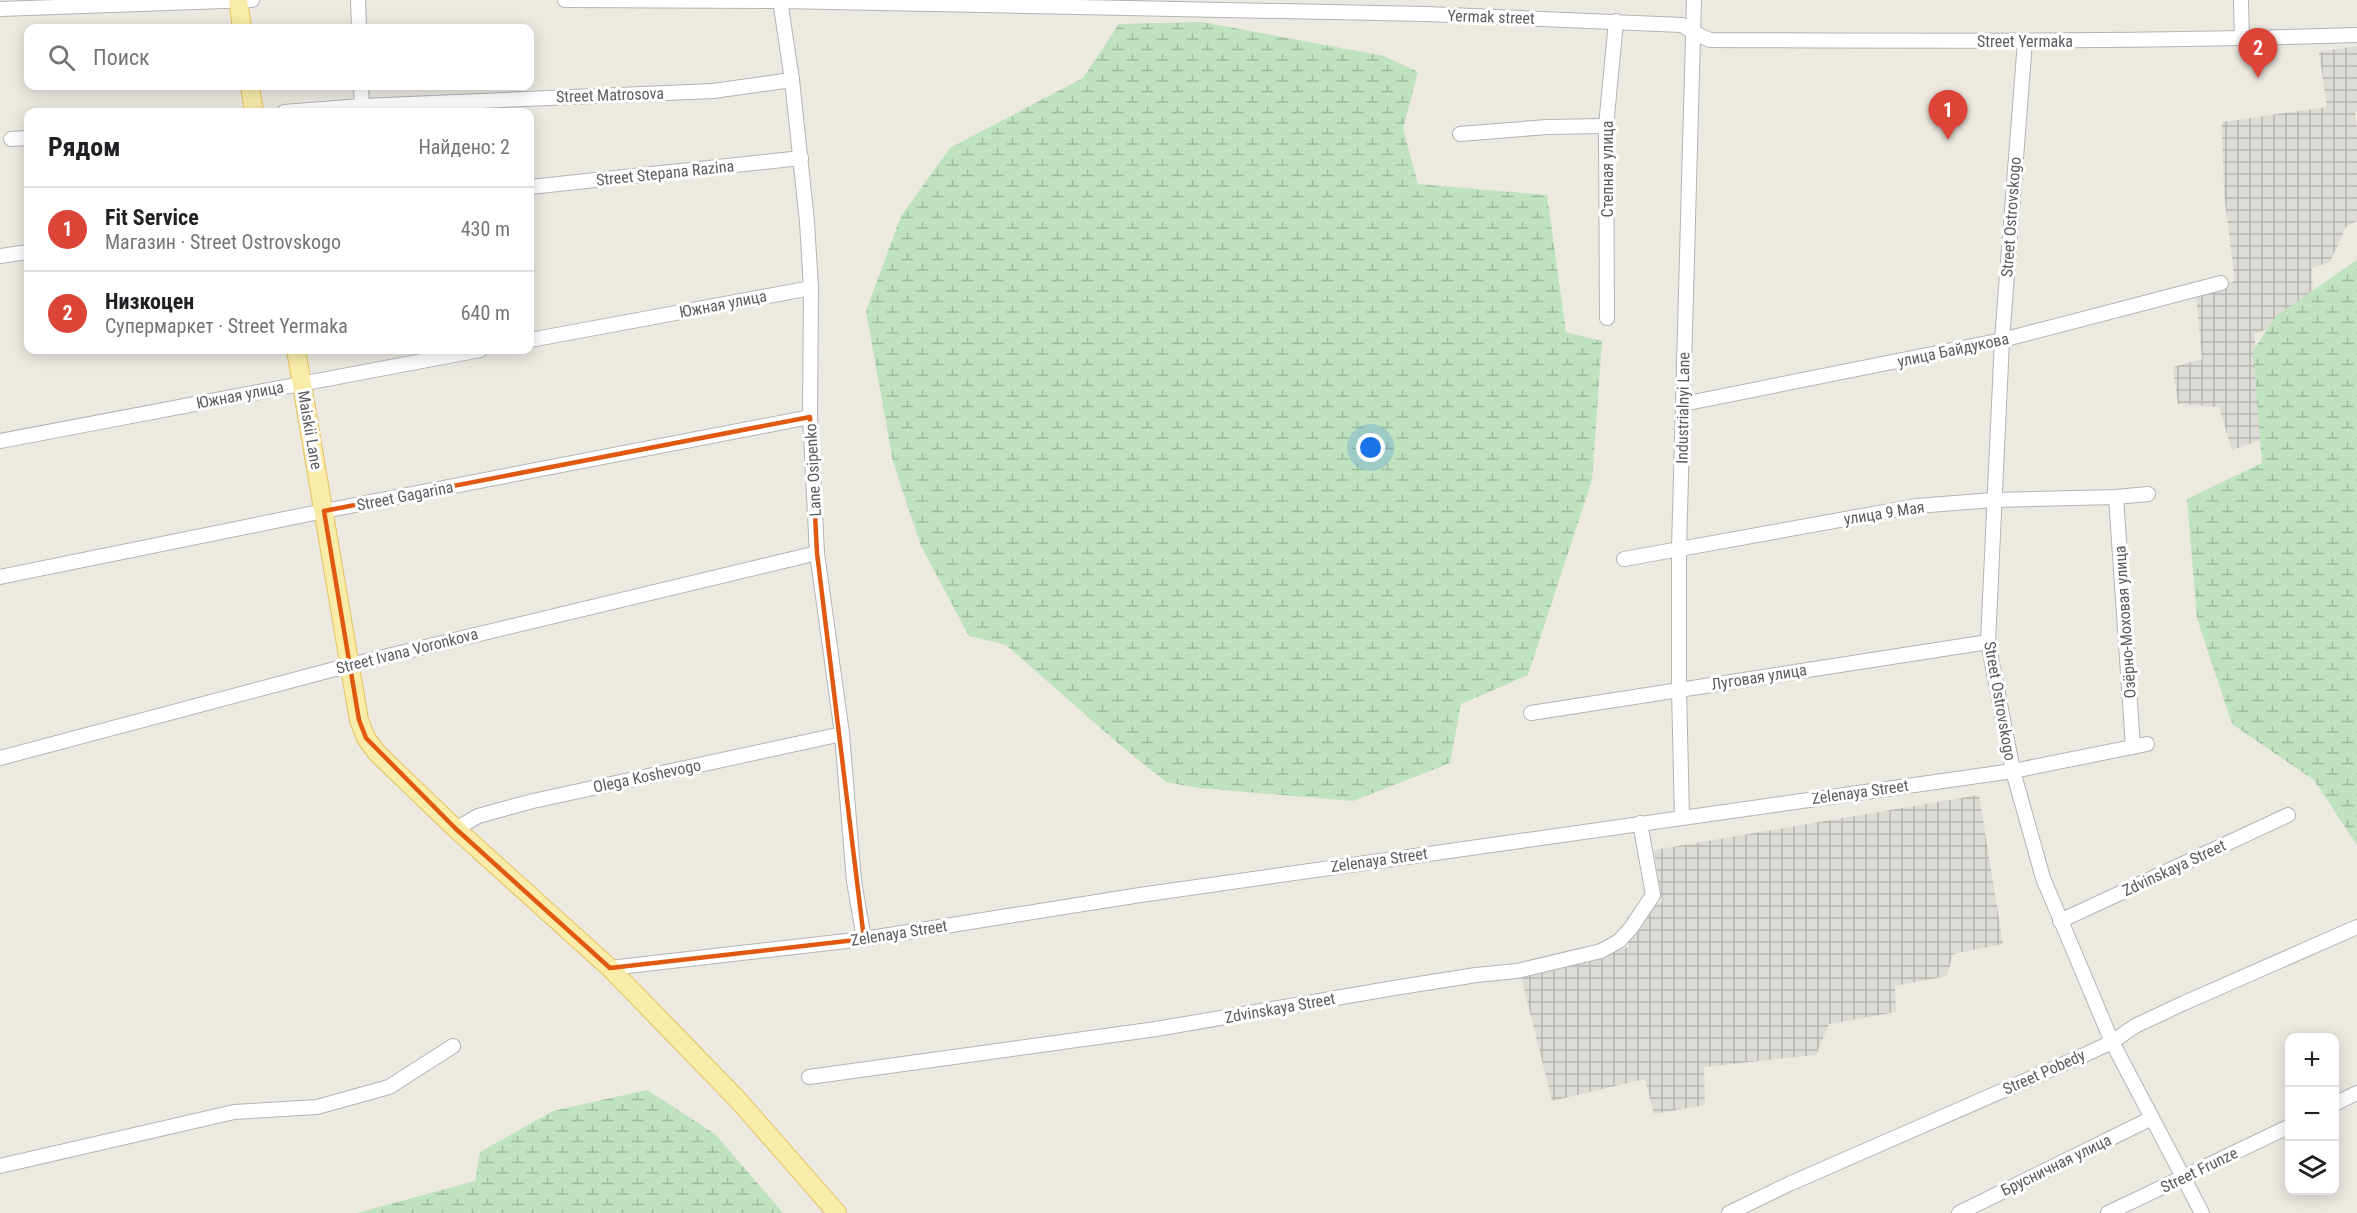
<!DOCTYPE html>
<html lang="ru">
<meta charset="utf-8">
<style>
:root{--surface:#fff;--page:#f6f6f6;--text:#202124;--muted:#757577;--line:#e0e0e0;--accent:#dc4437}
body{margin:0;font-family:"Roboto Condensed",sans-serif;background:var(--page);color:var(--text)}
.controls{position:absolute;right:18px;bottom:18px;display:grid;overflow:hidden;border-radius:12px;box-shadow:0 3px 15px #0003}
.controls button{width:54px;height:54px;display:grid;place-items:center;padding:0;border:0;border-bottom:2px solid var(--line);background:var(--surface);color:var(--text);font:30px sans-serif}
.you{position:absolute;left:1371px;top:448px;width:21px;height:21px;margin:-15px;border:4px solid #fff;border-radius:50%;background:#1a73e8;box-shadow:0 0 0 9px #1a73e833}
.badge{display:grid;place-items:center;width:39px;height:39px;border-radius:50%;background:var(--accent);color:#fff;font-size:20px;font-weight:700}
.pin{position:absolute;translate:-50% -50px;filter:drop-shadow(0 2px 3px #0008)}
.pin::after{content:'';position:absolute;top:32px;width:21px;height:18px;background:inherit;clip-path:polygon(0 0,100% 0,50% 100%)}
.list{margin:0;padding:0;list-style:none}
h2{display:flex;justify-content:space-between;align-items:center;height:78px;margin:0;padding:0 24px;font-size:26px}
h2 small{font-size:20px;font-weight:400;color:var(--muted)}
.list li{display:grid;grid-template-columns:39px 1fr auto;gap:18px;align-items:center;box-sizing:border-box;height:84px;padding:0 24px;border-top:2px solid var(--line)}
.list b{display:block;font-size:22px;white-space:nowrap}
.list p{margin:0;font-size:20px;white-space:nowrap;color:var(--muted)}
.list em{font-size:20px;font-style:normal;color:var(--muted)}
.icon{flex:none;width:33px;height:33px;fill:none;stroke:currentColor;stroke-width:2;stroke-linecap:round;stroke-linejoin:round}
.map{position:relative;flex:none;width:2357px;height:1213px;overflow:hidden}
.search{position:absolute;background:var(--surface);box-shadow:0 3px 15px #0003;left:24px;top:24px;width:510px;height:66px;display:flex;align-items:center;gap:15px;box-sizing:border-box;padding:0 21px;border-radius:12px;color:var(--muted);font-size:22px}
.panel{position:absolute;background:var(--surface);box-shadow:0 3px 15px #0003;left:24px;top:108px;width:510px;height:246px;border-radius:12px}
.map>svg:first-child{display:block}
</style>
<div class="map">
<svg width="2357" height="1213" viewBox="0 0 2357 1213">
<defs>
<pattern id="industrial-grid" width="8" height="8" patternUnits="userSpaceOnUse" patternTransform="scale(1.5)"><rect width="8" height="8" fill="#dddbd6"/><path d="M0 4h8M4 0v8" fill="none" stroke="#b6b5b1"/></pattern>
<pattern id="wetland-marsh" width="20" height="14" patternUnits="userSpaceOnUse" patternTransform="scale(1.5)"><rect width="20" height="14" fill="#bfe2bf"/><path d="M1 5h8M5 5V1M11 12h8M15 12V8" fill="none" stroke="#9eba9f"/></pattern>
</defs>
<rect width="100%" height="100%" fill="#ece9e1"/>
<g fill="url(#industrial-grid)">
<polygon points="2357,46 2357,112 2355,113 2357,129 2357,221 2346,227 2330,262 2312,268 2313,302 2283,323 2254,334 2267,438 2232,450 2219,407 2178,404 2173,367 2202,359 2196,294 2235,281 2224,193 2222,122 2327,107 2319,52"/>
<polygon points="1979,795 2003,944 1953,954 1947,976 1895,986 1896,1012 1829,1024 1816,1055 1704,1067 1705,1105 1654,1114 1645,1079 1552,1101 1521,976 1629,947 1627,916 1662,902 1654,850"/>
</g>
<g fill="url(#wetland-marsh)">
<polygon points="1202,22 1384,56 1418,72 1403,129 1418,184 1547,195 1566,332 1602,341 1592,480 1528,675 1461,704 1450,763 1353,801 1199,788 1166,782 1120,745 1006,645 969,636 921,546 893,462 866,311 901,216 950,148 1083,78 1119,24"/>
<polygon points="2357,260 2357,845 2314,780 2232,724 2197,618 2187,499 2262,463 2253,351 2276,316"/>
<polygon points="647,1090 715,1134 783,1213 357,1213 475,1181 480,1152 553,1111"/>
</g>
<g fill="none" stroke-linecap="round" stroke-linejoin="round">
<defs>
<g id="minor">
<polyline points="358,0 359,28"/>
<path d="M565 0 780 1 1426 14 1682 25 1694 33 1710 40C1926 41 2141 42 2357 35"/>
<polyline points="780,0 792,80 807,222 811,288 810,417 817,553 842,734 854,881 864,939"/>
<polyline points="2241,0 2242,39"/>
<polyline points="0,9 252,0"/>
<polyline points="2025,41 2002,340 1988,642 2013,771 2043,878 2112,1042 2202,1213"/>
<polyline points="361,86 362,112"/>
<polyline points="284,112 361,106 713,91 792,80"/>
<polyline points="1460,134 1547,127 1606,126"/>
<polyline points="11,139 28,138"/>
<polyline points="530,187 801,158"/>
<polyline points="0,256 28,252"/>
<polyline points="1607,318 1606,126 1616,21"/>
<polyline points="530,340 811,288"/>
<polyline points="1683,404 2002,340 2221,283"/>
<polyline points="0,441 480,350"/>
<polyline points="2116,497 2133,747"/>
<polyline points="1624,559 1917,506 1993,500 2116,497 2148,494"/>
<polyline points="0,577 324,511 810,417"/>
<polyline points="1531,713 1988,642"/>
<polyline points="0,758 350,665 817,553"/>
<polyline points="1682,817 1679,689 1679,549 1694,0"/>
<polyline points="456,829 478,816 533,801 842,734"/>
<polyline points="2060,921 2288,815"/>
<polyline points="610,968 864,939 1140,895 2013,771 2147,744"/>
<polyline points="809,1077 1156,1029 1394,988 1476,975 1517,971 1601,951 1619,941 1631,928 1653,895 1640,823"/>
<polyline points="2334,1104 2357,1093"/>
<polyline points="0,1166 234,1112 317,1107 389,1087 453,1046"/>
<polyline points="1729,1213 1789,1184 2082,1056 2112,1042 2135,1026 2184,1003 2357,927"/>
<polyline points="1959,1213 2152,1118"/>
<polyline points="2108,1213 2290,1126"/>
</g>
<g id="major">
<polyline points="238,0 242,28"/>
<polyline points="250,86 254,112"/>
<polyline points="296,350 359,720 366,738 377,753 456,829 610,968 738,1100 837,1213"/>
</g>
</defs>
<use href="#minor" stroke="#b2b4b8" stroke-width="16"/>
<use href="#major" stroke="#e7c15f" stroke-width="20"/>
<use href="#minor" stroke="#fff" stroke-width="14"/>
<use href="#major" stroke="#f9eca9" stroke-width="18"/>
</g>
<path fill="none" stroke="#e15910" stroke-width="4.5" stroke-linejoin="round" d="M810 417 817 553 864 939 610 968 456 829 366 738 359 720 324 511Z"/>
<g text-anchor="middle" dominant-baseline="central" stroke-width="6" stroke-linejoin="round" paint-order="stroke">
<g font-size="16" fill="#5a5d61" stroke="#fff">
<text transform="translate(1491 17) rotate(2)">Yermak street</text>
<text x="2025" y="41">Street Yermaka</text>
<text transform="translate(610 95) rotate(-2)">Street Matrosova</text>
<text transform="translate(1607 169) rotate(-90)">Степная улица</text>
<text transform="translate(665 173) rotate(-6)">Street Stepana Razina</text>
<text transform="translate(2011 217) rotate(-86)">Street Ostrovskogo</text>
<text transform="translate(723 304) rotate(-11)">Южная улица</text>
<text transform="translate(1953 350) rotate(-12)">улица Байдукова</text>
<text transform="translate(240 395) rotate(-11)">Южная улица</text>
<text transform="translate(1683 408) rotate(-89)">Industrialnyi Lane</text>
<text transform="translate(310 430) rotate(80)">Maiskii Lane</text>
<text transform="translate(813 470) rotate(-93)">Lane Osipenko</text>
<text transform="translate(405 496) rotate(-11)">Street Gagarina</text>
<text transform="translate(1884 513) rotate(-9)">улица 9 Мая</text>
<text transform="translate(2125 622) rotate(-94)">Озёрно-Моховая улица</text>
<text transform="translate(407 651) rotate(-14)">Street Ivana Voronkova</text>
<text transform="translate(1759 677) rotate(-9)">Луговая улица</text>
<text transform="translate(2000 701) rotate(80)">Street Ostrovskogo</text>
<text transform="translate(647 776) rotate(-12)">Olega Koshevogo</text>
<text transform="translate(1860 792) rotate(-8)">Zelenaya Street</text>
<text transform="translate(1379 860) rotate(-8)">Zelenaya Street</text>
<text transform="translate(2174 868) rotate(-25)">Zdvinskaya Street</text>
<text transform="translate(899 933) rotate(-9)">Zelenaya Street</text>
<text transform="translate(1280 1008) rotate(-10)">Zdvinskaya Street</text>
<text transform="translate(2044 1072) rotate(-24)">Street Pobedy</text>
<text transform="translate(2056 1165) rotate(-26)">Брусничная улица</text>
<text transform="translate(2199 1170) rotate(-26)">Street Frunze</text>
</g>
</g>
</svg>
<div class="controls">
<button>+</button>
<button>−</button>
<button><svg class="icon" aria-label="layers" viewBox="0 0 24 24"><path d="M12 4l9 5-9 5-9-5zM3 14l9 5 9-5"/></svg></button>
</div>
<div class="you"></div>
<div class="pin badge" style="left:1948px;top:140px">1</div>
<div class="pin badge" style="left:2258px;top:78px">2</div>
<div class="search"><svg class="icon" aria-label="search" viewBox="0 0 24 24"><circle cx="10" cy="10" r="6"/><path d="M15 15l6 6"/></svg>Поиск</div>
<section class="panel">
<h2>Рядом<small>Найдено: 2</small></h2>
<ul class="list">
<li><span class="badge">1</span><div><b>Fit Service</b><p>Магазин · Street Ostrovskogo</p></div><em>430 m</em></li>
<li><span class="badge">2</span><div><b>Низкоцен</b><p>Супермаркет · Street Yermaka</p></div><em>640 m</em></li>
</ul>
</section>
</div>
